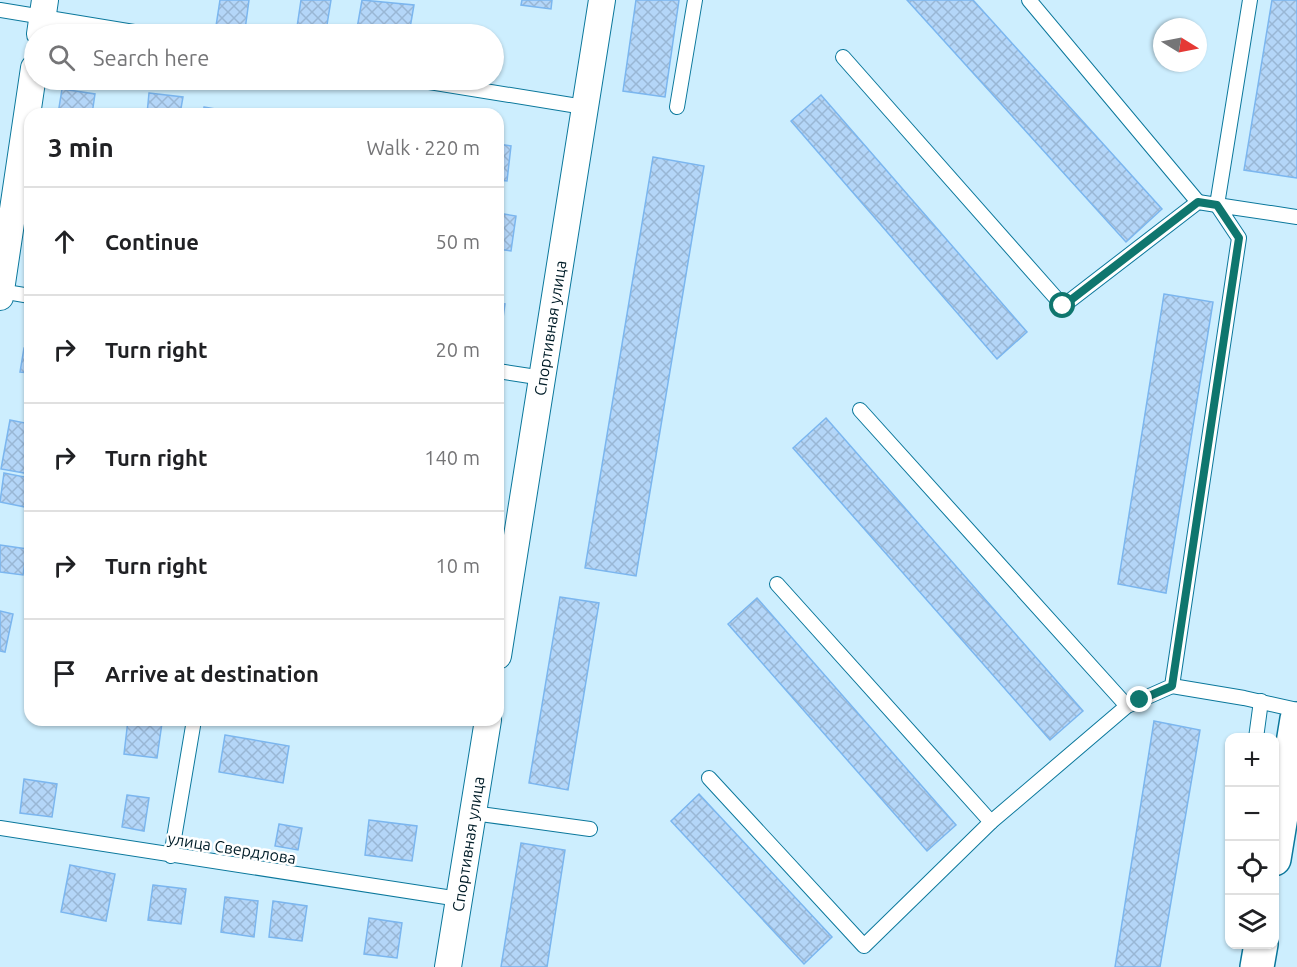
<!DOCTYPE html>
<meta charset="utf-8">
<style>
:root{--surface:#fff;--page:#f2f2f2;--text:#202124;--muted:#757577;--line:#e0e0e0}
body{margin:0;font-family:Ubuntu,sans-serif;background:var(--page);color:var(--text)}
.controls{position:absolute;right:18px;bottom:18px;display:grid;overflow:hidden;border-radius:12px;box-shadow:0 2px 4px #0004}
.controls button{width:54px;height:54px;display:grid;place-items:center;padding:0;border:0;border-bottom:2px solid var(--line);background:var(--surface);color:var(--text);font:30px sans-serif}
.compass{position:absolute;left:1153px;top:18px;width:54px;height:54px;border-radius:50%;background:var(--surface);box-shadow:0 2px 4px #0004;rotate:100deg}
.stop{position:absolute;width:18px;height:18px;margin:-14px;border:4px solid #0f766e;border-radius:50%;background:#fff}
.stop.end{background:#0f766e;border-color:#fff;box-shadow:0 2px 6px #0008}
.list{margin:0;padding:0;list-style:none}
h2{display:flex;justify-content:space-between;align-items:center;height:78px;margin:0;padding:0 24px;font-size:26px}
h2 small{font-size:20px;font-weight:400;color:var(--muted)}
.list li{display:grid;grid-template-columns:39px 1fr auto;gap:18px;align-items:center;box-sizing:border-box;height:108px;padding:0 24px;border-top:2px solid var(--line)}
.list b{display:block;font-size:22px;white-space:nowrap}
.list em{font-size:20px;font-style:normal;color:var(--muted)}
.icon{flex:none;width:33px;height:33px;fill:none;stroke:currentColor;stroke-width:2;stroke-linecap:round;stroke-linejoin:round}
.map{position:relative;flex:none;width:1297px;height:967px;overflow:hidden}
.search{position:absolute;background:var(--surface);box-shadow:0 2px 4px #0004;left:24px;top:24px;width:480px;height:66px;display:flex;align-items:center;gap:15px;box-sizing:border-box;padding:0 21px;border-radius:33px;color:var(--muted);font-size:22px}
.panel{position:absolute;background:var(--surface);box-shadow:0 2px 4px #0004;left:24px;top:108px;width:480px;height:618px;border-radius:18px}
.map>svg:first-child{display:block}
</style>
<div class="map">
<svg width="1297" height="967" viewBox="0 0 1297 967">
<defs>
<pattern id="building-cross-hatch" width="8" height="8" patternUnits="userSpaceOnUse" patternTransform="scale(1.5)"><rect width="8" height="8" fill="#b4d6f8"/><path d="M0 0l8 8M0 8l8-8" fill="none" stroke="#99b7d5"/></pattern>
</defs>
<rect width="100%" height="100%" fill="#cdeefe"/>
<g fill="url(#building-cross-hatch)" stroke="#7bb6ef" stroke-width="1.5">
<polygon points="220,0 249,0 245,30 216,26"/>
<polygon points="301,0 331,0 326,31 297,27"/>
<polygon points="362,0 414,5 409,34 356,34"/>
<polygon points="522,0 552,0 551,9 521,5"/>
<polygon points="636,0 679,0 665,97 623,91"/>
<polygon points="907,0 973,0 1162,209 1126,242"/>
<polygon points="1272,0 1297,0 1297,178 1244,170"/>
<polygon points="62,89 95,94 92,114 58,114"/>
<polygon points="149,93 183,97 180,114 147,114"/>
<polygon points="821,95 1027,332 997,359 791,121"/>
<polygon points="204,107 244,114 203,114"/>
<polygon points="498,144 511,146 507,181 498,180"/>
<polygon points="653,157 704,166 636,576 585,568"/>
<polygon points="498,213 516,216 511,251 498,249"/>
<polygon points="1164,294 1213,302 1166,593 1118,584"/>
<polygon points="498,303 505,304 500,339 498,339"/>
<polygon points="24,348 30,349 30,373 20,372"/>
<polygon points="826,418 1083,711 1050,740 793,448"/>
<polygon points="10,420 30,424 30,474 1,469"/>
<polygon points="4,473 30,478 30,508 0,502"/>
<polygon points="0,545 27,549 23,575 0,572"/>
<polygon points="560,597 599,603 568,790 529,783"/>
<polygon points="757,598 956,825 927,851 728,624"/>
<polygon points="0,611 13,614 5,652 0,651"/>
<polygon points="128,720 162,723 157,758 124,754"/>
<polygon points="1154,721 1200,730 1160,967 1115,967"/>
<polygon points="225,735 289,746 283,783 219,772"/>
<polygon points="24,779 57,784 52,817 20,813"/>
<polygon points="699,794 832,937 804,964 671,821"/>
<polygon points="127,795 149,798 144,831 122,827"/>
<polygon points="369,820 417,826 412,861 365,855"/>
<polygon points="279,824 302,828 298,850 275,846"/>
<polygon points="521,843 565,850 547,967 501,967"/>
<polygon points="70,865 115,874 106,921 61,912"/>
<polygon points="153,885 186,889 181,924 148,920"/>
<polygon points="225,897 258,901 254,937 221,932"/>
<polygon points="273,901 307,906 302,941 269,937"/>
<polygon points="369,918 402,923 397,958 364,954"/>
</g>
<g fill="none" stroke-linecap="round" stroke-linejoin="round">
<defs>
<g id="service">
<polyline points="1029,0 1198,202"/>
<polyline points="0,10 146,34"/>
<polyline points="843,57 1063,306 1198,202 1217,205 1250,0"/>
<polyline points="417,80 584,107"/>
<polyline points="677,107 695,0"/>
<polyline points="0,291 30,296"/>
<polyline points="498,371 543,378"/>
<polyline points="860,410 1127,706"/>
<polyline points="777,584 991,822"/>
<polyline points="1172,686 1244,698 1297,710"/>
<polyline points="1256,738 1261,701"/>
<polyline points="709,778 864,946 991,822 1127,706 1172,686 1239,238 1217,205 1297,217"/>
<polyline points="473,813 590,829"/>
<polyline points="0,828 459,899"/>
<polyline points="171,856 194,720"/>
</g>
<g id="minor">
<polyline points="40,34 45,0"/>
<polyline points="0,297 34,68"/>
<polyline points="498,656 602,0"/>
<polyline points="448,967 488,720"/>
</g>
<g id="primary">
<polyline points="1274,859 1297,719"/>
<polyline points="1257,967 1261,944"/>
</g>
</defs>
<use href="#service" stroke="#0b789c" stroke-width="16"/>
<use href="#minor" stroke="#0b789c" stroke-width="28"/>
<use href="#primary" stroke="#0b789c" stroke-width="36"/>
<use href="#service" stroke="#fff" stroke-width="14"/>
<use href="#minor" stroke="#fff" stroke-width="26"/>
<use href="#primary" stroke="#fff" stroke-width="33"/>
</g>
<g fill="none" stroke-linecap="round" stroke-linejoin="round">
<polyline stroke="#0f766e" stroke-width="8" points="1063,306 1198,202 1217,205 1239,238 1172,686 1140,700"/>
</g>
<g text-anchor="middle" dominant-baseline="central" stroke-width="5" stroke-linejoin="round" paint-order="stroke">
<g font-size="16" fill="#011d28" stroke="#fff">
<text transform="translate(550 328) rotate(-81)">Спортивная улица</text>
<text transform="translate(468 844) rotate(-81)">Спортивная улица</text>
<text transform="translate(232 848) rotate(9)">улица Свердлова</text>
</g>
</g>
</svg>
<div class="controls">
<button>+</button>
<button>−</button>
<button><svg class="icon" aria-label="locate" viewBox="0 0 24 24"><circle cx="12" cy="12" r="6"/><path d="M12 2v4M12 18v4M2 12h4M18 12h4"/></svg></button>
<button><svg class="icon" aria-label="layers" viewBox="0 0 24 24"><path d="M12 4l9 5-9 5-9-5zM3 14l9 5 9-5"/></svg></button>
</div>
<svg class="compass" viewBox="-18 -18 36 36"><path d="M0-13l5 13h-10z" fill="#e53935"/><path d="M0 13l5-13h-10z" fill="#757577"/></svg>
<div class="stop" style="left:1063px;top:306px"></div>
<div class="stop end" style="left:1140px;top:700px"></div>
<div class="search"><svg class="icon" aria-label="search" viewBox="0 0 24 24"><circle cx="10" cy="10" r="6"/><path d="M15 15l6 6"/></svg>Search here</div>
<section class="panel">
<h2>3 min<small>Walk · 220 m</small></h2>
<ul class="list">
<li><svg class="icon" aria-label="ahead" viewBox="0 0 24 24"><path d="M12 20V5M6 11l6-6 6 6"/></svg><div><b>Continue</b></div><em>50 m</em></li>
<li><svg class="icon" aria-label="right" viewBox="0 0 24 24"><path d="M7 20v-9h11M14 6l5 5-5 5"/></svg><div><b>Turn right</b></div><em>20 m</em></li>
<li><svg class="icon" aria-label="right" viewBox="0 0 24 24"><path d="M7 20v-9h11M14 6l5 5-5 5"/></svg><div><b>Turn right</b></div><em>140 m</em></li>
<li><svg class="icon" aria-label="right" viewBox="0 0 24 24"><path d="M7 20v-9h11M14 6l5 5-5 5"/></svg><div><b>Turn right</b></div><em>10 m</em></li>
<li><svg class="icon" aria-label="arrive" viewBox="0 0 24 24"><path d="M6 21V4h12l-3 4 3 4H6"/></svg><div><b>Arrive at destination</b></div></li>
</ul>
</section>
</div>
